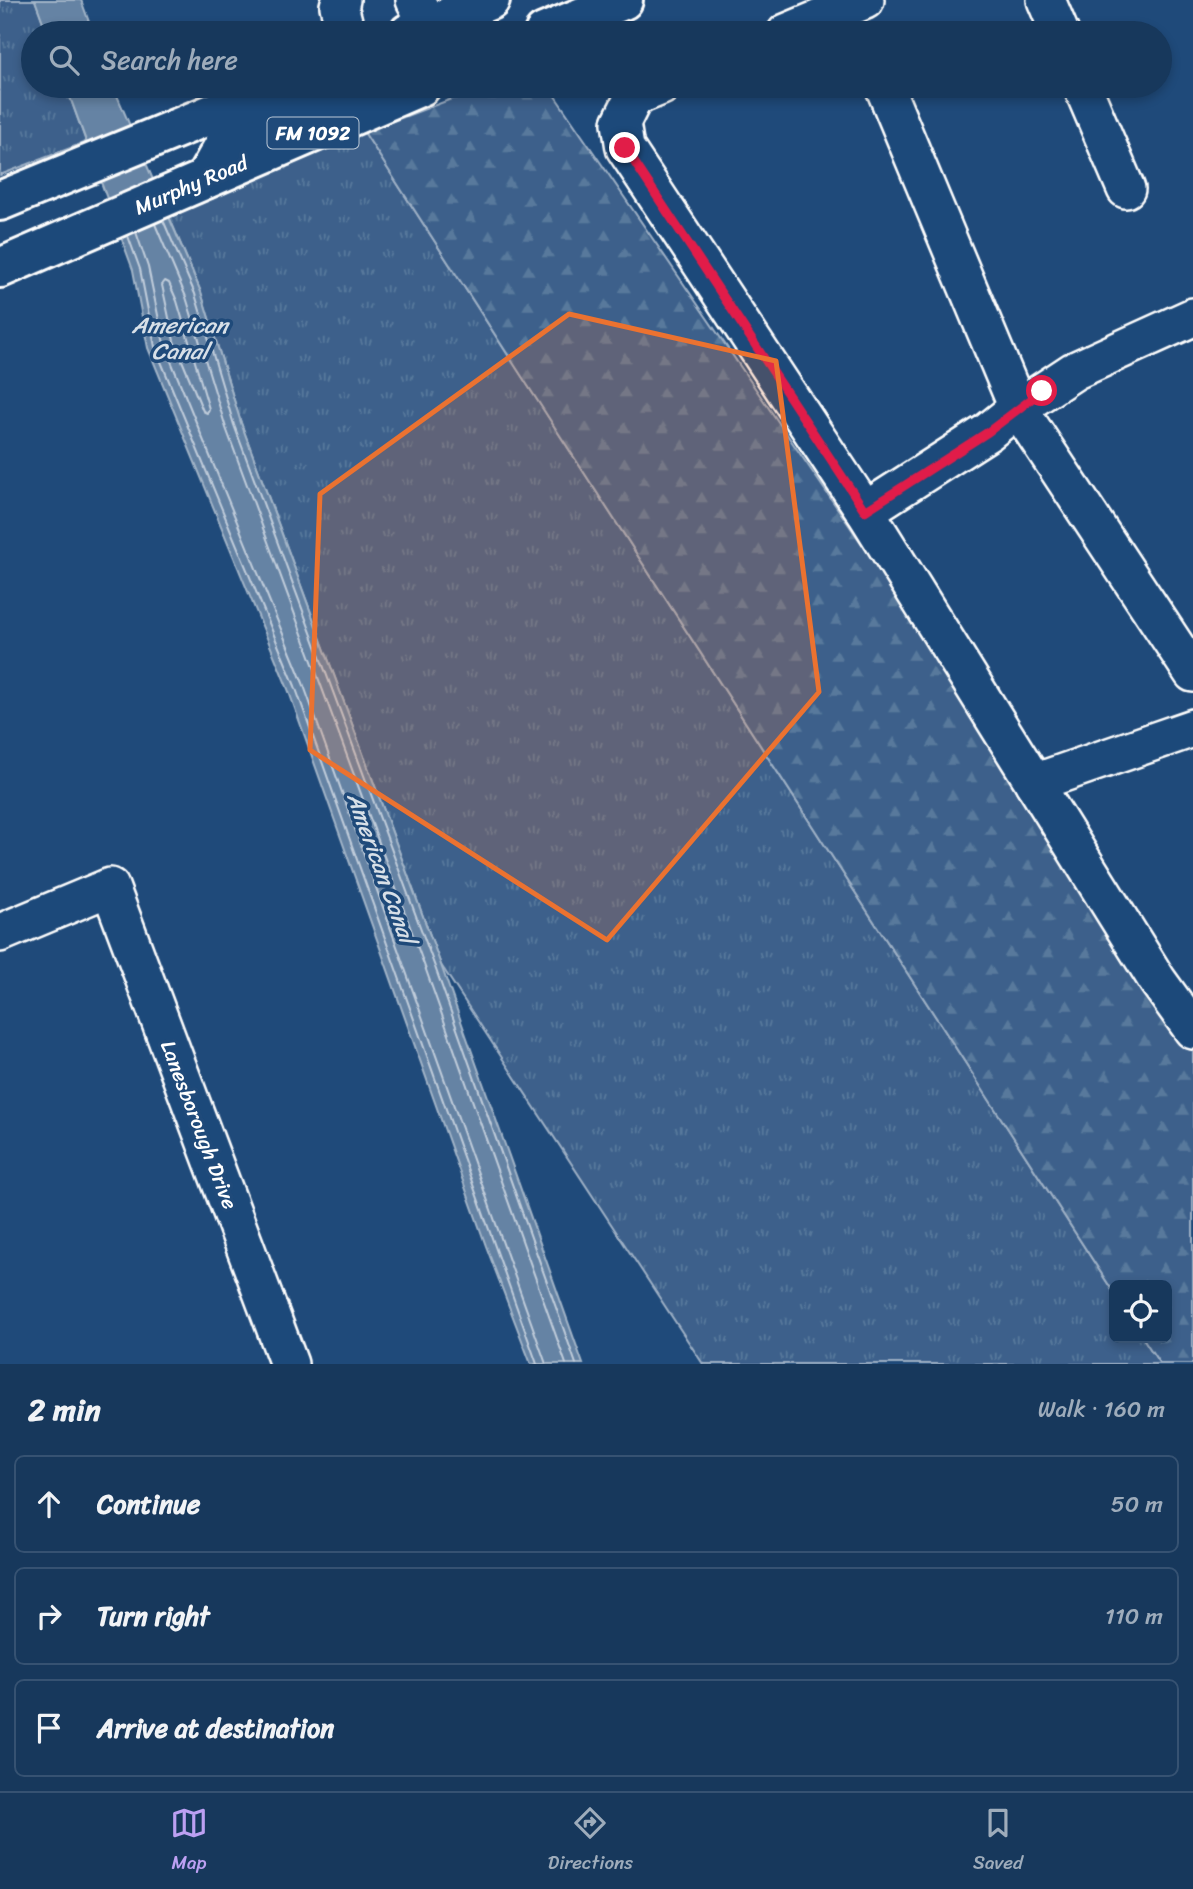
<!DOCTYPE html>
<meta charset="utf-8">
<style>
:root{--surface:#17385c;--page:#244365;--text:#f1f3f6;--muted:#9eacbb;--line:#365272;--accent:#bca0f2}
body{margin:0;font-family:Sriracha,sans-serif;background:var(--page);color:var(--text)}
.controls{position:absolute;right:21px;bottom:21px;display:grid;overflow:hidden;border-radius:10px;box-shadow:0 4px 10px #0003}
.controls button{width:63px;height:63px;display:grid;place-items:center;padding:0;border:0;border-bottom:2px solid var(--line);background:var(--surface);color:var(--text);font:35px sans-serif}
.stop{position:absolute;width:21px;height:21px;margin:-16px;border:5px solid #e11d48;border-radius:50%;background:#fff}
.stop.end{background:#e11d48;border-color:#fff;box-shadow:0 2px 7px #0008}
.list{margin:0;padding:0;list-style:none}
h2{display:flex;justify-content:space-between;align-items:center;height:91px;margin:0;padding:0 28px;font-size:30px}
h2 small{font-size:23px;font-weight:400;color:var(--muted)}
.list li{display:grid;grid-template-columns:46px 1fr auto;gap:21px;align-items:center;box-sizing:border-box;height:98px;margin:0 14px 14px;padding:0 14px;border:2px solid var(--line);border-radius:10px}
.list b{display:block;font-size:26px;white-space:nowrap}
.list em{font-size:23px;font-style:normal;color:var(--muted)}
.icon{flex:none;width:38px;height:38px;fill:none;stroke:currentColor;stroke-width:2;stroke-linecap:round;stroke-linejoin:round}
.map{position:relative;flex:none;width:1193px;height:1364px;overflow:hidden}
.search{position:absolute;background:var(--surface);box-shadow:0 4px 10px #0003;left:21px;right:21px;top:21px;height:77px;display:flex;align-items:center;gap:18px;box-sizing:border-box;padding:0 24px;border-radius:38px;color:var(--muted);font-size:26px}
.sheet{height:427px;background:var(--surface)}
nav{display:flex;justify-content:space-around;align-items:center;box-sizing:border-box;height:98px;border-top:2px solid var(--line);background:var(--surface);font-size:19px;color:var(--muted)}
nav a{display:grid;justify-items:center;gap:4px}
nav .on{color:var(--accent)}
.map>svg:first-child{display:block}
</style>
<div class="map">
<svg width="1193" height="1364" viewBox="0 0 1193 1364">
<defs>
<pattern id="grass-tufts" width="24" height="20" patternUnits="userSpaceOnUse" patternTransform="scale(1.75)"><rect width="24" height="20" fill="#3c618b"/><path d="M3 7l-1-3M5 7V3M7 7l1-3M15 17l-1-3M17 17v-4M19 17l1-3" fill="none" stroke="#59799c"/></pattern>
<pattern id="forest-firs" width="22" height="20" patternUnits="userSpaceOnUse" patternTransform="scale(1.75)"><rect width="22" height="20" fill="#3c618b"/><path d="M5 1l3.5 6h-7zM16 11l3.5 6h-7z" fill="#59799c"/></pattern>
</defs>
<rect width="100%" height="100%" fill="#1f4a7a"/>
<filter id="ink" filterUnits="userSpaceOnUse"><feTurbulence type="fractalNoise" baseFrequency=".0143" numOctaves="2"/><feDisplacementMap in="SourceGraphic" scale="14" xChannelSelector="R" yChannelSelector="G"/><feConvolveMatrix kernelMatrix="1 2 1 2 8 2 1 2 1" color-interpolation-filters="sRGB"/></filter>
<g filter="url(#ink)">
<g fill="url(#grass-tufts)" stroke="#9eb0c5" stroke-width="2">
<polygon points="0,0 35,0 47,33 33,33 33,86 66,86 86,142 0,175"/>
<polygon points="364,132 1114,1293 1114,1338 1143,1338 1160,1364 703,1364 441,965 241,423 201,292 168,214"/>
</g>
<polygon fill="url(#forest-firs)" stroke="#9eb0c5" stroke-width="2" points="486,86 548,86 1193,1027 1193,1364 1160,1364 1143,1338 1167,1338 1167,1285 1114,1285 1114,1293 364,132"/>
<g fill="#6583a4" stroke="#a3b5c8" stroke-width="2">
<polygon points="35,0 81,0 93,33 47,33"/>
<polygon points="66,86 113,86 201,292 241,423 441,965 583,1364 531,1364 486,1246 288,689 148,348 133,270"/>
</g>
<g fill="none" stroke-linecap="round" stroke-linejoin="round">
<g stroke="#c1cddb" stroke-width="2">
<polyline points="163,220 195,294 234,425 435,967 576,1364"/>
<polyline points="155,224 186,297 226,428 426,970 566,1364"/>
<polyline points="136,232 148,267 164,344 303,683 546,1364"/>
<polyline points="128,236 140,269 155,347 295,686 537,1364"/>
<polygon points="165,281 169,283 177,301 209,409 207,413 203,411 174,341 162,285"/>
</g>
<defs>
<g id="minor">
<polyline points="341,0 339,6 346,33"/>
<polyline points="415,0 428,25"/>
<polyline points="1046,0 1060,33"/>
<polyline points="786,33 865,0"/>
<polyline points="661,86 634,97 621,123 625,148 865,511 1157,980 1193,1030"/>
<polyline points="884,86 1018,408 1193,673"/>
<polyline points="1082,86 1126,189"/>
<polyline points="865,511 988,432 1018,408 1074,371 1193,317"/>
<polyline points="1034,783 1193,728"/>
<polyline points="0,933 110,887 289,1364"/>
</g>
<g id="major">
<polyline points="409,33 490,0"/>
<polyline points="544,33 623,0"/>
<polyline points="205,179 230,135 352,86"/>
<polyline points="0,201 280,86"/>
<polyline points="0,268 421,86"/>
</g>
</defs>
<use href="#minor" stroke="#fff" stroke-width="42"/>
<use href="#major" stroke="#fff" stroke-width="44"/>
<use href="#minor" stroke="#1f4a7a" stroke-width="37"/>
<use href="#major" stroke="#1f4a7a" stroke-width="38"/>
</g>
</g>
<g fill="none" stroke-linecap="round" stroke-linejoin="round" filter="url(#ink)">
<polyline stroke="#e11d48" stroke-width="9" points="625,148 865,511 988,432 1042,391"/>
</g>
<path fill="#eb7230" fill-opacity="0.2" stroke="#eb7230" stroke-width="5" stroke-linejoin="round" d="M569 314 776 361 819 692 607 940 310 750 320 494Z"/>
<g text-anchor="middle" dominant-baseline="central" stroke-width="7" stroke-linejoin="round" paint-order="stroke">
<rect fill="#1f4a7a" stroke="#bcc9d7" stroke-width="2" x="267.5" y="117.5" width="91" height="31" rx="5"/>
<g font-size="19" font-weight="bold" fill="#fff">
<text x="313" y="133">FM 1092</text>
</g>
<g font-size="21" fill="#fff" stroke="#1f4a7a">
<text transform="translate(191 185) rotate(-23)">Murphy Road</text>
<text transform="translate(199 1125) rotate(69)">Lanesborough Drive</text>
</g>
<g font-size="23" font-style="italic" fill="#d8e0e8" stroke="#1f4a7a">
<text x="180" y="325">American<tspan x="180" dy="26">Canal</tspan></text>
<text transform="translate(381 868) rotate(70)">American Canal</text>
</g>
</g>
</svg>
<div class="controls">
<button><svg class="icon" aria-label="locate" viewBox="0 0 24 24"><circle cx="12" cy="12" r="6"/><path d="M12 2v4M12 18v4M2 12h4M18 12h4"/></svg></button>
</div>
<div class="stop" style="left:1042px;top:391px"></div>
<div class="stop end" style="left:625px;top:148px"></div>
<div class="search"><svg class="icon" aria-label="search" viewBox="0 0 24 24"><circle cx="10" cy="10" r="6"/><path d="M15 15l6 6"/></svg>Search here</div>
</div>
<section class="sheet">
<h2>2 min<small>Walk · 160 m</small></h2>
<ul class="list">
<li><svg class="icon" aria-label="ahead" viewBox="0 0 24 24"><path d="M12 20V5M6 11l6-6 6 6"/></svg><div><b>Continue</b></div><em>50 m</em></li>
<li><svg class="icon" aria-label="right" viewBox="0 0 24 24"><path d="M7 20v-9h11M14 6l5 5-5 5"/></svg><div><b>Turn right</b></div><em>110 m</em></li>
<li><svg class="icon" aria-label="arrive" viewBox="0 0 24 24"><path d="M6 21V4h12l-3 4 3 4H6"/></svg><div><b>Arrive at destination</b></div></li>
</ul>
</section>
<nav>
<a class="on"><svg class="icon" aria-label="map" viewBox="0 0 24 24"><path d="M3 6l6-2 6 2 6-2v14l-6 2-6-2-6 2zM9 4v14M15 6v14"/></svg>Map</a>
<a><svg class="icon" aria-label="directions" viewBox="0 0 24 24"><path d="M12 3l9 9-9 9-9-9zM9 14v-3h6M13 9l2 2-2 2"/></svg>Directions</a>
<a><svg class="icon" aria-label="saved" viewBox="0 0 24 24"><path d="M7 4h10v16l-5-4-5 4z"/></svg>Saved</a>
</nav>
